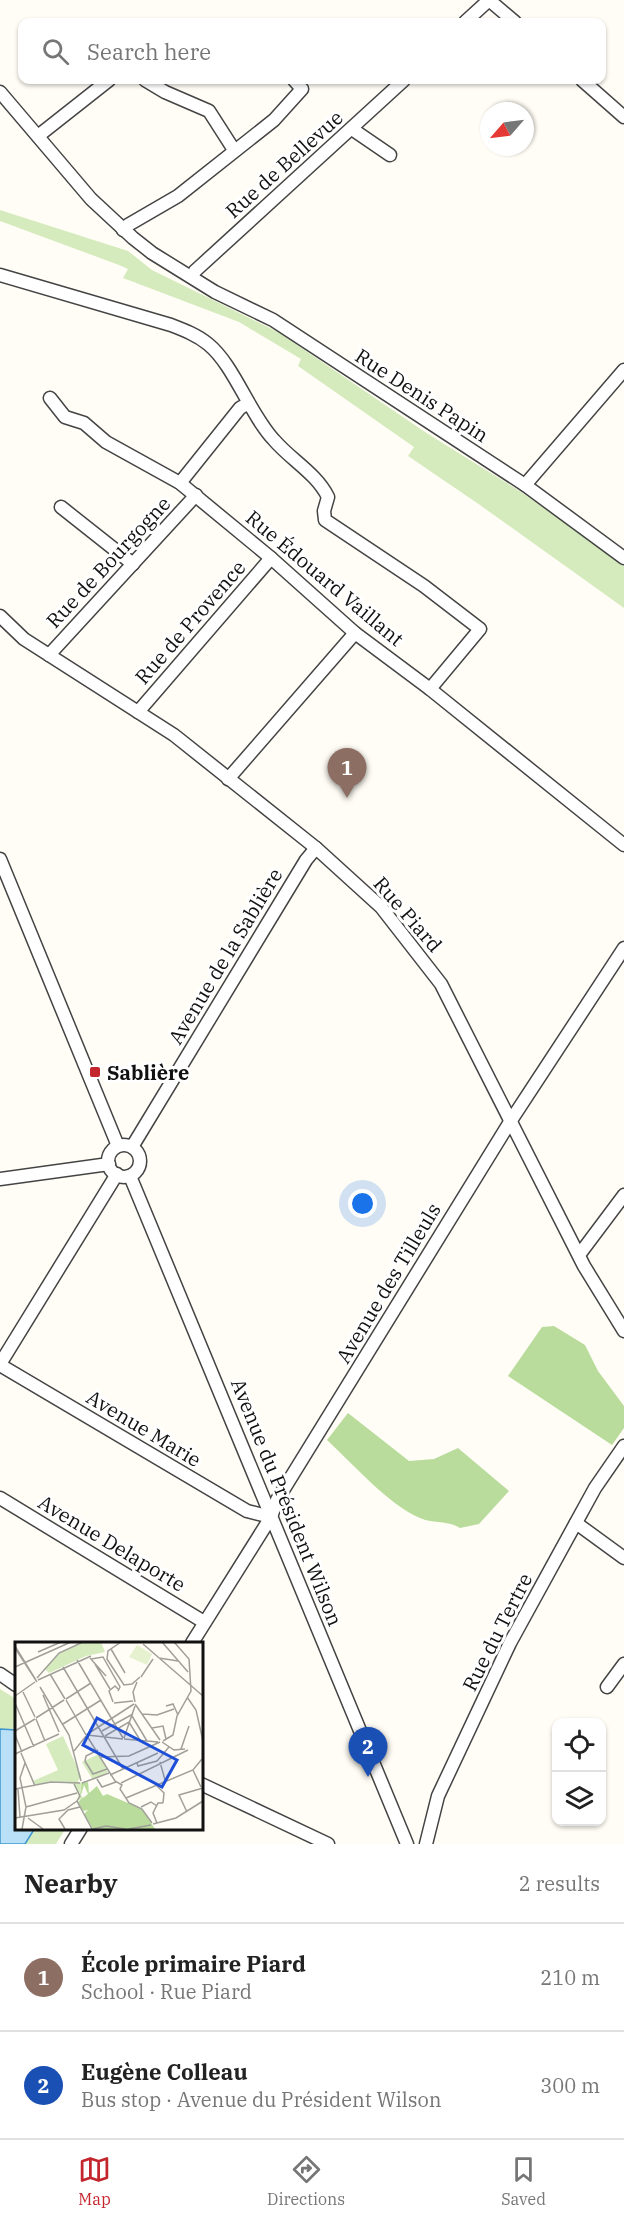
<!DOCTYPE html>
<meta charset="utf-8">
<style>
:root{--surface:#fff;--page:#f6f6f6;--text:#222;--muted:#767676;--line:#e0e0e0;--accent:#c4262e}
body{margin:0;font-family:"IBM Plex Serif",serif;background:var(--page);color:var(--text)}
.controls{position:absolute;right:18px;bottom:18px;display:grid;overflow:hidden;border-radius:12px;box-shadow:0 2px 4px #0004}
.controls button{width:54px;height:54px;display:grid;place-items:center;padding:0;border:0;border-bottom:2px solid var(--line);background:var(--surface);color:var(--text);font:30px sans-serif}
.compass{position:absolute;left:480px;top:102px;width:54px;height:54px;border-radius:50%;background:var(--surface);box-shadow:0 2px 4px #0004;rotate:242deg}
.you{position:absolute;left:363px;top:1204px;width:21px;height:21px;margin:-15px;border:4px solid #fff;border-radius:50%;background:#1a73e8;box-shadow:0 0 0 9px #1a73e833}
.badge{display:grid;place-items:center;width:39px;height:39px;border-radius:50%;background:var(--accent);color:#fff;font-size:20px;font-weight:700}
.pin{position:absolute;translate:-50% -50px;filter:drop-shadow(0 2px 3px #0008)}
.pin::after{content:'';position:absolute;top:32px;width:21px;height:18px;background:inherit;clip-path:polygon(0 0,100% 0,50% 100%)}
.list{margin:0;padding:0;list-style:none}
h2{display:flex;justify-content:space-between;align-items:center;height:78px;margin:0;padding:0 24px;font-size:26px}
h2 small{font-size:20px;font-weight:400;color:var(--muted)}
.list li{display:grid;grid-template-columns:39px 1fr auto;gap:18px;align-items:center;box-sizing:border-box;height:108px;padding:0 24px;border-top:2px solid var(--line)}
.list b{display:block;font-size:22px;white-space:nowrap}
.list p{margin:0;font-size:20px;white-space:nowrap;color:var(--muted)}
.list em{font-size:20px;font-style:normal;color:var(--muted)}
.icon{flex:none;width:33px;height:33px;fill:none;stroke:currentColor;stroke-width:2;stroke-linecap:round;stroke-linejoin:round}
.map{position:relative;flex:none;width:624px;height:1844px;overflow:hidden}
.search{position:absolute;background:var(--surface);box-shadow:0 2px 4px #0004;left:18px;right:18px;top:18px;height:66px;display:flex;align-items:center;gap:15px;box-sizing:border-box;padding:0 21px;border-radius:12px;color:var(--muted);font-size:22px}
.sheet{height:294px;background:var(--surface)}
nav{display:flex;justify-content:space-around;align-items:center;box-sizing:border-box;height:84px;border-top:2px solid var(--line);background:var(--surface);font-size:16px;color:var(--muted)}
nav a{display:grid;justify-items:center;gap:3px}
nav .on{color:var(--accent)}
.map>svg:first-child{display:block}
</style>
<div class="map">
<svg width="624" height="1844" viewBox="0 0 624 1844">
<rect width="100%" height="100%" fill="#fffdf5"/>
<g fill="#d5ebbd">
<polygon points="0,210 128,251 152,270 278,332 425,432 518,490 624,563 624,608 480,505 408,456 414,447 298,366 301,359 239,322 123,278 128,269 119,265 0,221"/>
<polygon points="0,1689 16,1699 16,1828 66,1828 56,1844 0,1844"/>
</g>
<g fill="#b9dc9c">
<polygon points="554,1326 585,1345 598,1371 624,1406 624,1428 612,1445 508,1376 542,1327"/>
<path d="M348 1413 409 1461 434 1459 458 1448 509 1491 479 1524 460 1528C447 1520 433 1524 420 1518 389 1505 353 1464 327 1440Z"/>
</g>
<polygon fill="#b9e0f7" stroke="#3f96cf" stroke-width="1.5" points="0,1729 16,1730 16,1828 35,1828 25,1844 0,1844"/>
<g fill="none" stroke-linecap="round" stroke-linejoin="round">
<defs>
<g id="minor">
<polyline points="489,0 515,22"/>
<polyline points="465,22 489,0"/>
<polyline points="145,80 165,92 209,111 234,150"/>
<polyline points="582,80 624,117"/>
<polyline points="0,92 91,199 133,238 152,253 215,292 273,320 525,485 624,558"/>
<polyline points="352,129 390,155"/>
<polyline points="38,136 109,80"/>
<polyline points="123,230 128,225 178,196 274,120 302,89 294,80"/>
<path d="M0 275 171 325C184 330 197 335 208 344 234 365 249 413 274 440 291 460 316 473 328 497L324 511 325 520 424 586 480 629 430 689"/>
<polyline points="192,277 195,271 404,80"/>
<polyline points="50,398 65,417 84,423 106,442 180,483 271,558 355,633 430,689 624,845"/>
<polyline points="180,483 240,408 247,404"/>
<polyline points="525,485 624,370"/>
<polyline points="61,507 133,564"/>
<polyline points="0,616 24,639 174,735 316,848 381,907 441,984 584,1266 624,1331"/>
<polyline points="49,655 196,495"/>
<polyline points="138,712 271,558"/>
<polyline points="228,779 355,633"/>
<polyline points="0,859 118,1146"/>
<circle cx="124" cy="1161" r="16"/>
<polyline points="132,1147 306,860 316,848"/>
<polyline points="130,1176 407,1844"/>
<polyline points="0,1179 109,1164"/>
<polyline points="579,1255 624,1195"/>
<polyline points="0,1364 117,1174"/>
<polyline points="0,1365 247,1511 271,1517"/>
<polyline points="0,1498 204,1622"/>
<polyline points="576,1523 624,1558"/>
<polyline points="192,1643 271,1517 277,1500 510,1122 624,948"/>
<polyline points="0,1674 16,1685"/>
<polyline points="607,1687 624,1664"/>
<polyline points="201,1784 328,1844"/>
<polyline points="71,1844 81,1828"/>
<polyline points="426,1844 438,1796 510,1643 595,1488 624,1446"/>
</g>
</defs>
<use href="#minor" stroke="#444" stroke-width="15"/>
<use href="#minor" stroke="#fff" stroke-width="12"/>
</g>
<rect fill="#c4262e" stroke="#fff" stroke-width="2" x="89" y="1066" width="12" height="12" rx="3"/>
<g text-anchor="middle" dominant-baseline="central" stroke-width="6" stroke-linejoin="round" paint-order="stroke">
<g font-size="20" fill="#111" stroke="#fff">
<text transform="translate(284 164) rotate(-42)">Rue de Bellevue</text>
<text transform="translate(422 395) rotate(33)">Rue Denis Papin</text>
<text transform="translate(108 562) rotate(-47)">Rue de Bourgogne</text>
<text transform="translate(325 578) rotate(40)">Rue Édouard Vaillant</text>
<text transform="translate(190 622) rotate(-49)">Rue de Provence</text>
<text transform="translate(408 914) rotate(49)">Rue Piard</text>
<text transform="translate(225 956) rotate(-59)">Avenue de la Sablière</text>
<text transform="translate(388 1283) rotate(-59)">Avenue des Tilleuls</text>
<text transform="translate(144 1428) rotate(31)">Avenue Marie</text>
<text transform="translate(287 1502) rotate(68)">Avenue du Président Wilson</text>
<text transform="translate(112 1543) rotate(31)">Avenue Delaporte</text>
<text transform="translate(497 1632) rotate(-63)">Rue du Tertre</text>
</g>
<g font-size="20" font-weight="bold" fill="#111" stroke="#fff" text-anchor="start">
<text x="107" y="1072">Sablière</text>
</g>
</g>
<g transform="translate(15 1642)">
<rect width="188" height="188" fill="#fffdf5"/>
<path d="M70 0H86L90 10 71 14 34 31 30 27 45 11ZM48 94 66 134 62 141 68 140 64 152 69 156 65 159 59 142 38 139 21 143 18 139 43 128 31 102ZM84 112 93 130 78 138 67 120Z" fill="#d5ebbd"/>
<path d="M73 140 74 151 82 144 88 154 92 152 127 167 140 187H78L69 172 73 168 68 169 63 160 73 152 69 143 66 153 65 152 67 141Z" fill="#b9dc9c"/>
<path d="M122 3 137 12 132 23 114 15Z" fill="#e6f2cf"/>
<path fill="none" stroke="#a09f9a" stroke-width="1.5" d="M106 0 93 9 92 17 109 43 117 42 125 35M147 0 173 30M128 2 188 54M0 4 22 40 0 6M96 7 110 31M23 10 46 0M75 16 91 34M144 16 163 19M76 17 88 15 105 45 103 49M62 18 108 96M80 22 95 47M0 25 56 0M48 25 108 127M35 32 50 57M126 35 138 17M22 36 44 11 68 0M23 38 76 14M25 45 54 93 66 139M8 50 20 75M28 53 44 90M0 54 20 40M172 55 181 68 188 99M51 57 76 41M51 58 71 93M98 60 94 49 100 44 103 47M120 60 118 50 122 40M0 61 19 105M99 61 118 59M120 62 145 98M151 64 158 62 163 73M127 72 142 73 159 67M117 74 132 99M21 76 49 58M21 77 30 99M48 82 86 58M137 86 148 84 151 97M0 89 20 77M87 89 118 72M0 93 7 110M71 93 119 62M72 93 108 97M72 94 100 139 107 143 105 147 114 161 127 167 137 181M90 94 114 80 125 98M109 96 120 64M109 97 143 100M148 99 158 93 162 74 176 49 174 17 159 0M147 100 159 108 170 107M166 107 174 84M83 108 71 114 70 119 78 132 92 127M59 109 71 94M6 111 20 144M0 112 44 92M86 115 114 114 145 100M145 120 150 138M122 121 123 124 142 119 154 105M178 128 186 145M95 133 143 111M82 137 87 145 101 140M67 141 94 131M106 141 173 108M59 142 65 154 62 159 77 187M141 143 149 151 148 161M0 147 36 140 65 141M3 147 5 175M111 156 178 128 187 117M11 165 62 151M126 165 136 160 142 164M172 170 164 153 188 146M0 176 49 168 62 159M13 176 28 187M142 181 138 171 143 161H148M138 182 161 176 188 159M7 187 11 165 5 136 10 121M50 187 44 177 53 168 65 165M78 187 91 184 110 187M114 187 136 183"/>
<path fill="#1d4ed8" fill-opacity="0.15" stroke="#1d4ed8" stroke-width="3" d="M82 76 162 118 147 145 68 103Z"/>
<rect width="188" height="188" fill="none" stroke="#111" stroke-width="3"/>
</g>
</svg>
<div class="controls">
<button><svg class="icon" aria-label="locate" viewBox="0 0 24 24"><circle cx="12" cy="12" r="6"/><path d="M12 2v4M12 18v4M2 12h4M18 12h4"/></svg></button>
<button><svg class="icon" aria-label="layers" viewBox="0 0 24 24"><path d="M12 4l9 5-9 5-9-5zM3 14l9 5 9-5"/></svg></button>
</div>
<svg class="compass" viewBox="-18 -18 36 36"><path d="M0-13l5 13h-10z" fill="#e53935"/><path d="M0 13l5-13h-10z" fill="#767676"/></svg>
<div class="you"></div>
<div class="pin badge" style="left:347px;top:798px;background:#8d6e63">1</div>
<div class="pin badge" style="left:368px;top:1777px;background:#1a4fb4">2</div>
<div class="search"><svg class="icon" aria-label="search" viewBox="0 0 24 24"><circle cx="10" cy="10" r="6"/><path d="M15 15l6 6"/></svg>Search here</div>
</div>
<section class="sheet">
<h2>Nearby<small>2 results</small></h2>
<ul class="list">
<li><span class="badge" style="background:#8d6e63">1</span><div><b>École primaire Piard</b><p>School · Rue Piard</p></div><em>210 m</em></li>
<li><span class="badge" style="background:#1a4fb4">2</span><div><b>Eugène Colleau</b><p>Bus stop · Avenue du Président Wilson</p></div><em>300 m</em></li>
</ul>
</section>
<nav>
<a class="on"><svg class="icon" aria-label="map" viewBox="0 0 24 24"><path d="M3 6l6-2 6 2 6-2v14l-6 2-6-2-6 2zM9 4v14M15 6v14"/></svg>Map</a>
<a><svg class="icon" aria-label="directions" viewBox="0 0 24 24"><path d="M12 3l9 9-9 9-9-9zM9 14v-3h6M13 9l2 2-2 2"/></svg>Directions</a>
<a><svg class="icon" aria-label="saved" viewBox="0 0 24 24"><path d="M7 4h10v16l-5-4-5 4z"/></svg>Saved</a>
</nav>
